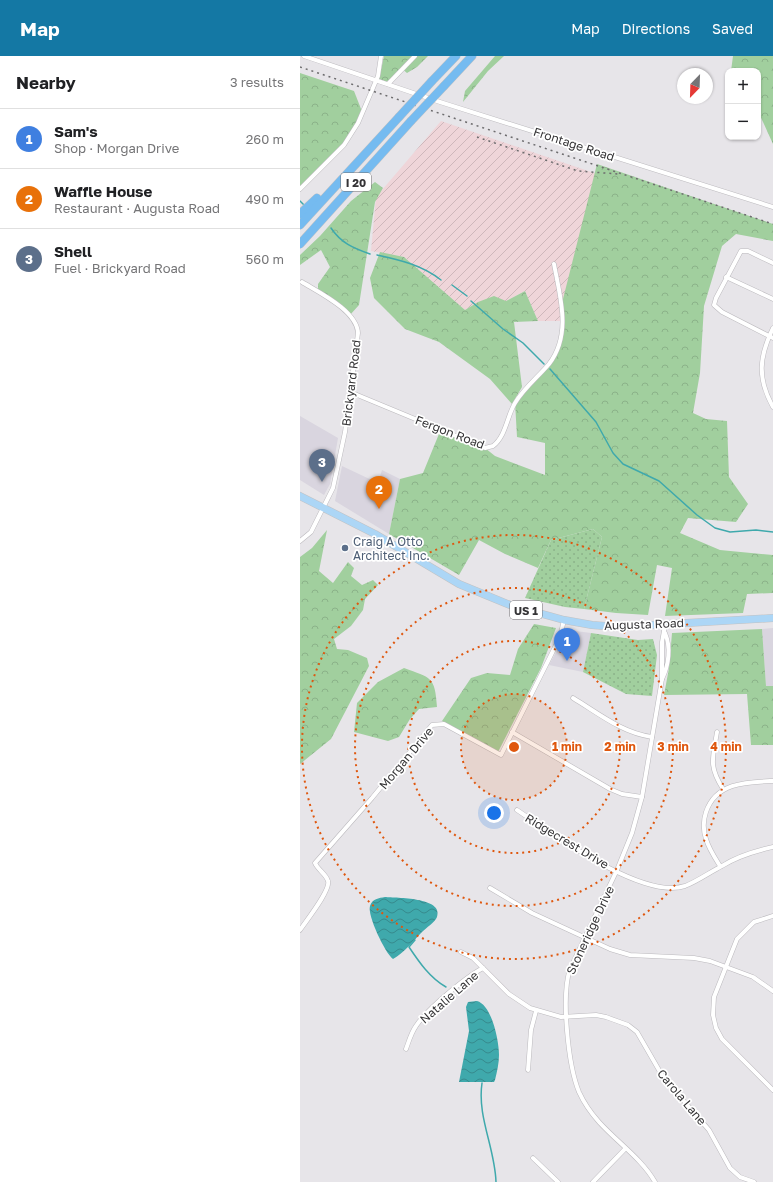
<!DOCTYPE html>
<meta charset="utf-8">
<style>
:root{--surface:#fff;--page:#f6f6f6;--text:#202124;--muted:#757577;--line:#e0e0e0;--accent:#1478a4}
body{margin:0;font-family:"Golos Text",sans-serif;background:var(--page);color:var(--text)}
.controls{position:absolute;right:12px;top:12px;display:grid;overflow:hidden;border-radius:8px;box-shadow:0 1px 3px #0004}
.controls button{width:36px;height:36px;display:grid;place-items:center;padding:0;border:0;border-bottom:1px solid var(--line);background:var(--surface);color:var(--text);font:20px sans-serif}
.compass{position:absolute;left:377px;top:12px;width:36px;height:36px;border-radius:50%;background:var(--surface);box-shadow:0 1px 3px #0004;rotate:203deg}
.you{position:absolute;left:194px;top:757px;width:14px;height:14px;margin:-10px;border:3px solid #fff;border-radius:50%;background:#1a73e8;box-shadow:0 0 0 6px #1a73e833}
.badge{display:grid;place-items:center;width:26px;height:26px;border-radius:50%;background:var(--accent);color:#fff;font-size:13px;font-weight:700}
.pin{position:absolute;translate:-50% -33px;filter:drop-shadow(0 1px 2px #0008)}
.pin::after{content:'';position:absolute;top:21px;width:14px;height:12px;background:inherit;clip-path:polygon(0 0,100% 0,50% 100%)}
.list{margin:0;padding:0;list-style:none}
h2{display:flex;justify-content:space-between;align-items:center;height:52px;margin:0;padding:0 16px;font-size:17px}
h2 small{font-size:13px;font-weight:400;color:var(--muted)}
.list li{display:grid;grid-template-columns:26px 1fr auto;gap:12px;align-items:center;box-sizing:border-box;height:60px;padding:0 16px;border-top:1px solid var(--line)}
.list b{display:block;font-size:15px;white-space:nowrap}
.list p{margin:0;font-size:13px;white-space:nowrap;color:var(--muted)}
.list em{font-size:13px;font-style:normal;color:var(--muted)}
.map{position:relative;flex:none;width:473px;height:1126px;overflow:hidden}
header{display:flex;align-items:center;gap:24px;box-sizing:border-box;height:56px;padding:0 20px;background:var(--accent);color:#fff}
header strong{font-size:19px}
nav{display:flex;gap:22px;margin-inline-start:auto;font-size:14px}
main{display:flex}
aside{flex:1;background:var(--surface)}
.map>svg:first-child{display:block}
</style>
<header>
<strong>Map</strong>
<nav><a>Map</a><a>Directions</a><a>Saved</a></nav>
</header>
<main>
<aside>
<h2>Nearby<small>3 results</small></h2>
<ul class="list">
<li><span class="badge" style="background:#3f7fe0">1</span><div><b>Sam's</b><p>Shop · Morgan Drive</p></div><em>260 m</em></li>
<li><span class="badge" style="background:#e8710a">2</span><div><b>Waffle House</b><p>Restaurant · Augusta Road</p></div><em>490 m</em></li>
<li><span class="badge" style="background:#5c6f8a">3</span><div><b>Shell</b><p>Fuel · Brickyard Road</p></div><em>560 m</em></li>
</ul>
</aside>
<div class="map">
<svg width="473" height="1126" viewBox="0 0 473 1126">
<defs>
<pattern id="industrial-furrows" width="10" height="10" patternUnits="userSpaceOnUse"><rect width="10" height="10" fill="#efd5d9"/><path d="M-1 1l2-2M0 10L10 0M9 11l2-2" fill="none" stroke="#ceb7bb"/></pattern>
<pattern id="grass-dots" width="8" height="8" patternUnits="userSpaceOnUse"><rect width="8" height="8" fill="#a1cf9e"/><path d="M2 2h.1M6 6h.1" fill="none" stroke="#8bb289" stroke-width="1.8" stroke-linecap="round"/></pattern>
<pattern id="forest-crowns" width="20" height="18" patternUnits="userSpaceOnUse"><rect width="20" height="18" fill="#a1cf9e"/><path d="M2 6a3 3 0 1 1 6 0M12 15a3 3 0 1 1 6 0" fill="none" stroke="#8bb289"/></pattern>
<pattern id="water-waves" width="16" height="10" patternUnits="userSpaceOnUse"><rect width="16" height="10" fill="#3fa9ac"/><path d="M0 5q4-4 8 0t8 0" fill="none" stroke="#368a8d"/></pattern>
</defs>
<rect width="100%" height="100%" fill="#e7e5e9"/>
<g fill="#d9d5df">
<polygon points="0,360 38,382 30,428 24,439 0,424"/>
<polygon points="42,410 78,427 82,414 100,423 89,478 35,445"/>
<polygon points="473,572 473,630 466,631 462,573"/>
<polygon points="268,574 291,577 283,616 249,609"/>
</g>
<polygon fill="url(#industrial-furrows)" points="141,65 300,119 265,265 238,265 225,235 206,245 178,246 165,254 104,201 71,195 76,141"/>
<g fill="url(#grass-dots)">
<polygon points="293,473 302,481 284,553 265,551 225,542 251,484"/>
<polygon points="291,577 338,584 353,583 357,599 352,640 326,638 283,616"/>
</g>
<g fill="url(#forest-crowns)">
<polygon points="84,0 128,0 117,11 107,17 101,12 87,26 79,23"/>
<polygon points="195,0 204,0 188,15 163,46 165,35"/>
<polygon points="433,0 473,0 473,88 458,55 458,15 431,15"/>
<polygon points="0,17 54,35 63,58 47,85 3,130 0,130"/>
<polygon points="297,108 473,168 473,185 436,178 422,190 404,250 400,317 393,357 406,363 427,365 429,421 448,448 436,466 388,462 380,477 420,494 473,499 473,537 447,538 443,557 365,560 372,512 357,509 348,559 316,557 284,553 302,481 293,473 251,484 238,512 205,498 179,484 159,519 89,478 100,423 123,417 141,373 185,392 195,400 245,419 245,387 217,381 215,346 248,309 262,280 262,247"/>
<polygon points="75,126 83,132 75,146 59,249 50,259 18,237 18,228 30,211 21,194 0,209 0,199 20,180 51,145"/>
<polygon points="80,196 104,201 165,254 178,246 194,240 206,245 225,235 238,265 214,266 222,331 212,348 190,323 139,286 105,273 74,242 70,222"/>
<polygon points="27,474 19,515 33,527 48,506 54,512 51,520 62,529 73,524 78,529 65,543 63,554 51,570 34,583 37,593 48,594 67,602 69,610 31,683 0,708 0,501 12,492"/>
<polygon points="234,568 256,572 241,612 198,696 142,665 171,622 187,617 210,619 218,593"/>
<polygon points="462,573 466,630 473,630 473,689 451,689 447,638 364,639 369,612 372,577"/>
<path d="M104 612C131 622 135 620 137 651L119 653 110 663 99 681 88 685 54 676 57 647 78 626Z"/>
</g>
<g fill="url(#water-waves)">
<path d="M85 841C96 842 144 841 137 861 135 866 126 872 122 876 113 885 104 897 93 903 85 897 67 859 70 850 72 843 79 842 85 841Z"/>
<path d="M177 945C192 949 199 985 199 999 199 1007 197 1016 195 1024L194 1026H159L169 975 166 951 168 946Z"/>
</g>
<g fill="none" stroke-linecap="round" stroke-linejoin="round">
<g stroke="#3fa9ac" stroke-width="1.5">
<polyline points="0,145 4,149"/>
<path d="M31 172C41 187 53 192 70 198"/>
<path d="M77 199C100 204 122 209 141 224"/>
<polyline points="152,229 167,240"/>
<polyline points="171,245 203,273 223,287 244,308"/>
<polyline points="250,313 296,366 313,397 323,408 359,425 397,459 415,472 430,476 456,474 473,476"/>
<path d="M115 884 109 891C119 906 130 922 146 931"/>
<path d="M182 1027C177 1061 195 1092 196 1126"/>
</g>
<defs>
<g id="street">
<polyline points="4,0 140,46 473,151"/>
<polyline points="88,28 115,0"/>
<polyline points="0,133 44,89 58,67 78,20 81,0"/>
<polyline points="473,207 448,195 441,195 416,242 414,249 422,256 473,282"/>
<polyline points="426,221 473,243"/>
<path d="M473 272C459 301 457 322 473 351"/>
<path d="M50 336 178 389 185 392 193 390C206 380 207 360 215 347 224 332 238 321 249 308 272 278 260 241 254 208"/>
<path d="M0 485 11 476 33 432 45 376 58 277C57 255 20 237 2 226"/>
<path d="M365 577C371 591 369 609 362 623V586L365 569"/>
<path d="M273 642C298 657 322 677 352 681"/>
<polyline points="212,676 310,733 322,738 342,741"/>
<path d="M417 676C413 702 408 709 423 733"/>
<path d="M217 754C253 778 342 844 385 830 398 825 410 816 422 810 438 800 455 795 473 791"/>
<path d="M420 810C415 802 409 793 406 783 403 774 403 765 406 756 416 726 447 726 473 725"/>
<polyline points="190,832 232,857 310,893 330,899 394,902 410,905 453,921 473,935"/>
<polyline points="473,860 454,866 437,883 414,941 413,959 416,972 422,983 473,1034"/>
<path d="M0 874C6 865 31 834 28 825 26 818 18 814 15 807L72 742 132 669 144 668 201 699 260 581 264 564"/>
<polyline points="161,896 173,902 209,938 230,952 261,961 296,959 306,961 328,969 337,976 363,1021 409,1074 430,1112 440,1121 454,1126"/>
<path d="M106 993C109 985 111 977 116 970 127 953 166 921 183 912"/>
<polyline points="228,1014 231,974 236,955"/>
<polyline points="233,1102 258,1126"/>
<polyline points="293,1126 325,1093"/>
<path d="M355 1126C342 1103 317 1086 299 1066 291 1057 284 1047 279 1036 268 1009 261 940 270 913L317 814 332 777 342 741 362 623"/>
</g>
<polyline id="primary" points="0,440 75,478 159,528 210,549 264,564 292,569 318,571 473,562"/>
<g id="highway">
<polyline points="132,25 156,0"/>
<polyline points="144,30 172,0"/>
<polyline points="0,158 17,142"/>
<polyline points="0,169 99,61"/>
<polyline points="0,188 111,65"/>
</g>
</defs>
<use href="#street" stroke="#bbb9bd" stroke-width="5"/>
<use href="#primary" stroke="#c2c2c3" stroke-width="8"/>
<use href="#highway" stroke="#c2c2c3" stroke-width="9"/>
<use href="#street" stroke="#fff" stroke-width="4"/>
<use href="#primary" stroke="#acd6f6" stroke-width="7"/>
<use href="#highway" stroke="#75bbf0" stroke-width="8"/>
<g stroke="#6d6c6e" stroke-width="1.5" stroke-dasharray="2 4" stroke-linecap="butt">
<polyline points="0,11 473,168"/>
<polyline points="177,81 278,115 318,118"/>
</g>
<defs>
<g id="highway-bridge">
<polyline points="99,61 132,25"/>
<polyline points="111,65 144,30"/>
</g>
</defs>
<use href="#highway-bridge" stroke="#c2c2c3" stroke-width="9" stroke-linecap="butt"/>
<use href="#highway-bridge" stroke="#75bbf0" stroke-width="8"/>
</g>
<circle cx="214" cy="691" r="53" fill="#df570e" fill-opacity=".12"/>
<g fill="none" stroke="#df570e" stroke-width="2" stroke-dasharray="2 4">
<circle cx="214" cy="691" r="53"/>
<circle cx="214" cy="691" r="106"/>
<circle cx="214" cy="691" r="159"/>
<circle cx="214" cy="691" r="212"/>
</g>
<circle fill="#5c6f8a" stroke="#fff" stroke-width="1.5" cx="45" cy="492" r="4"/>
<g text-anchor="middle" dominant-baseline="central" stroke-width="3.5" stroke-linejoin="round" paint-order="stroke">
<g fill="#fff" stroke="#727172" stroke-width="1">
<rect x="41" y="117" width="30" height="18" rx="3"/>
<rect x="210" y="545" width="32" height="18" rx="3"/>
</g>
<g font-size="11" font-weight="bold" fill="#353436">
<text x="56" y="126">I 20</text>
<text x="226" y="554">US 1</text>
</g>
<g font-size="12" fill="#353436" stroke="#fff">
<text transform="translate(274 88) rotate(18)">Frontage Road</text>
<text transform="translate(51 327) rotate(-83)">Brickyard Road</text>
<text transform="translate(150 376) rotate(21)">Fergon Road</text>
<text transform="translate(344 568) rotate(-2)">Augusta Road</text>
<text transform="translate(106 702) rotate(-50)">Morgan Drive</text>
<text transform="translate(267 785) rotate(31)">Ridgecrest Drive</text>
<text transform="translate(290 874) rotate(-65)">Stoneridge Drive</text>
<text transform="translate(149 941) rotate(-41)">Natalie Lane</text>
<text transform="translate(382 1041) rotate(50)">Carola Lane</text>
</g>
<g font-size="12" fill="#4e5e75" stroke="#fff" text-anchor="start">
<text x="53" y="485">Craig A Otto<tspan x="53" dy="14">Architect Inc.</tspan></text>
</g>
</g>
<circle cx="214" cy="691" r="6" fill="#df570e" stroke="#fff" stroke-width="2"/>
<g font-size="12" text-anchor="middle" font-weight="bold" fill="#df570e" stroke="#fff" stroke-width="3.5" stroke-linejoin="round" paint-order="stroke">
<text x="267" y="695">1 min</text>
<text x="320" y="695">2 min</text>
<text x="373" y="695">3 min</text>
<text x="426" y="695">4 min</text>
</g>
</svg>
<div class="controls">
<button>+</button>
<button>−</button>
</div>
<svg class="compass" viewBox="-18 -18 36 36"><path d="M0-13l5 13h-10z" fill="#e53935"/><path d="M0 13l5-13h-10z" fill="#757577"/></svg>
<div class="you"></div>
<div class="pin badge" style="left:267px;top:605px;background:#3f7fe0">1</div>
<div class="pin badge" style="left:79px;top:453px;background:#e8710a">2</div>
<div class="pin badge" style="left:22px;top:426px;background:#5c6f8a">3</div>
</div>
</main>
